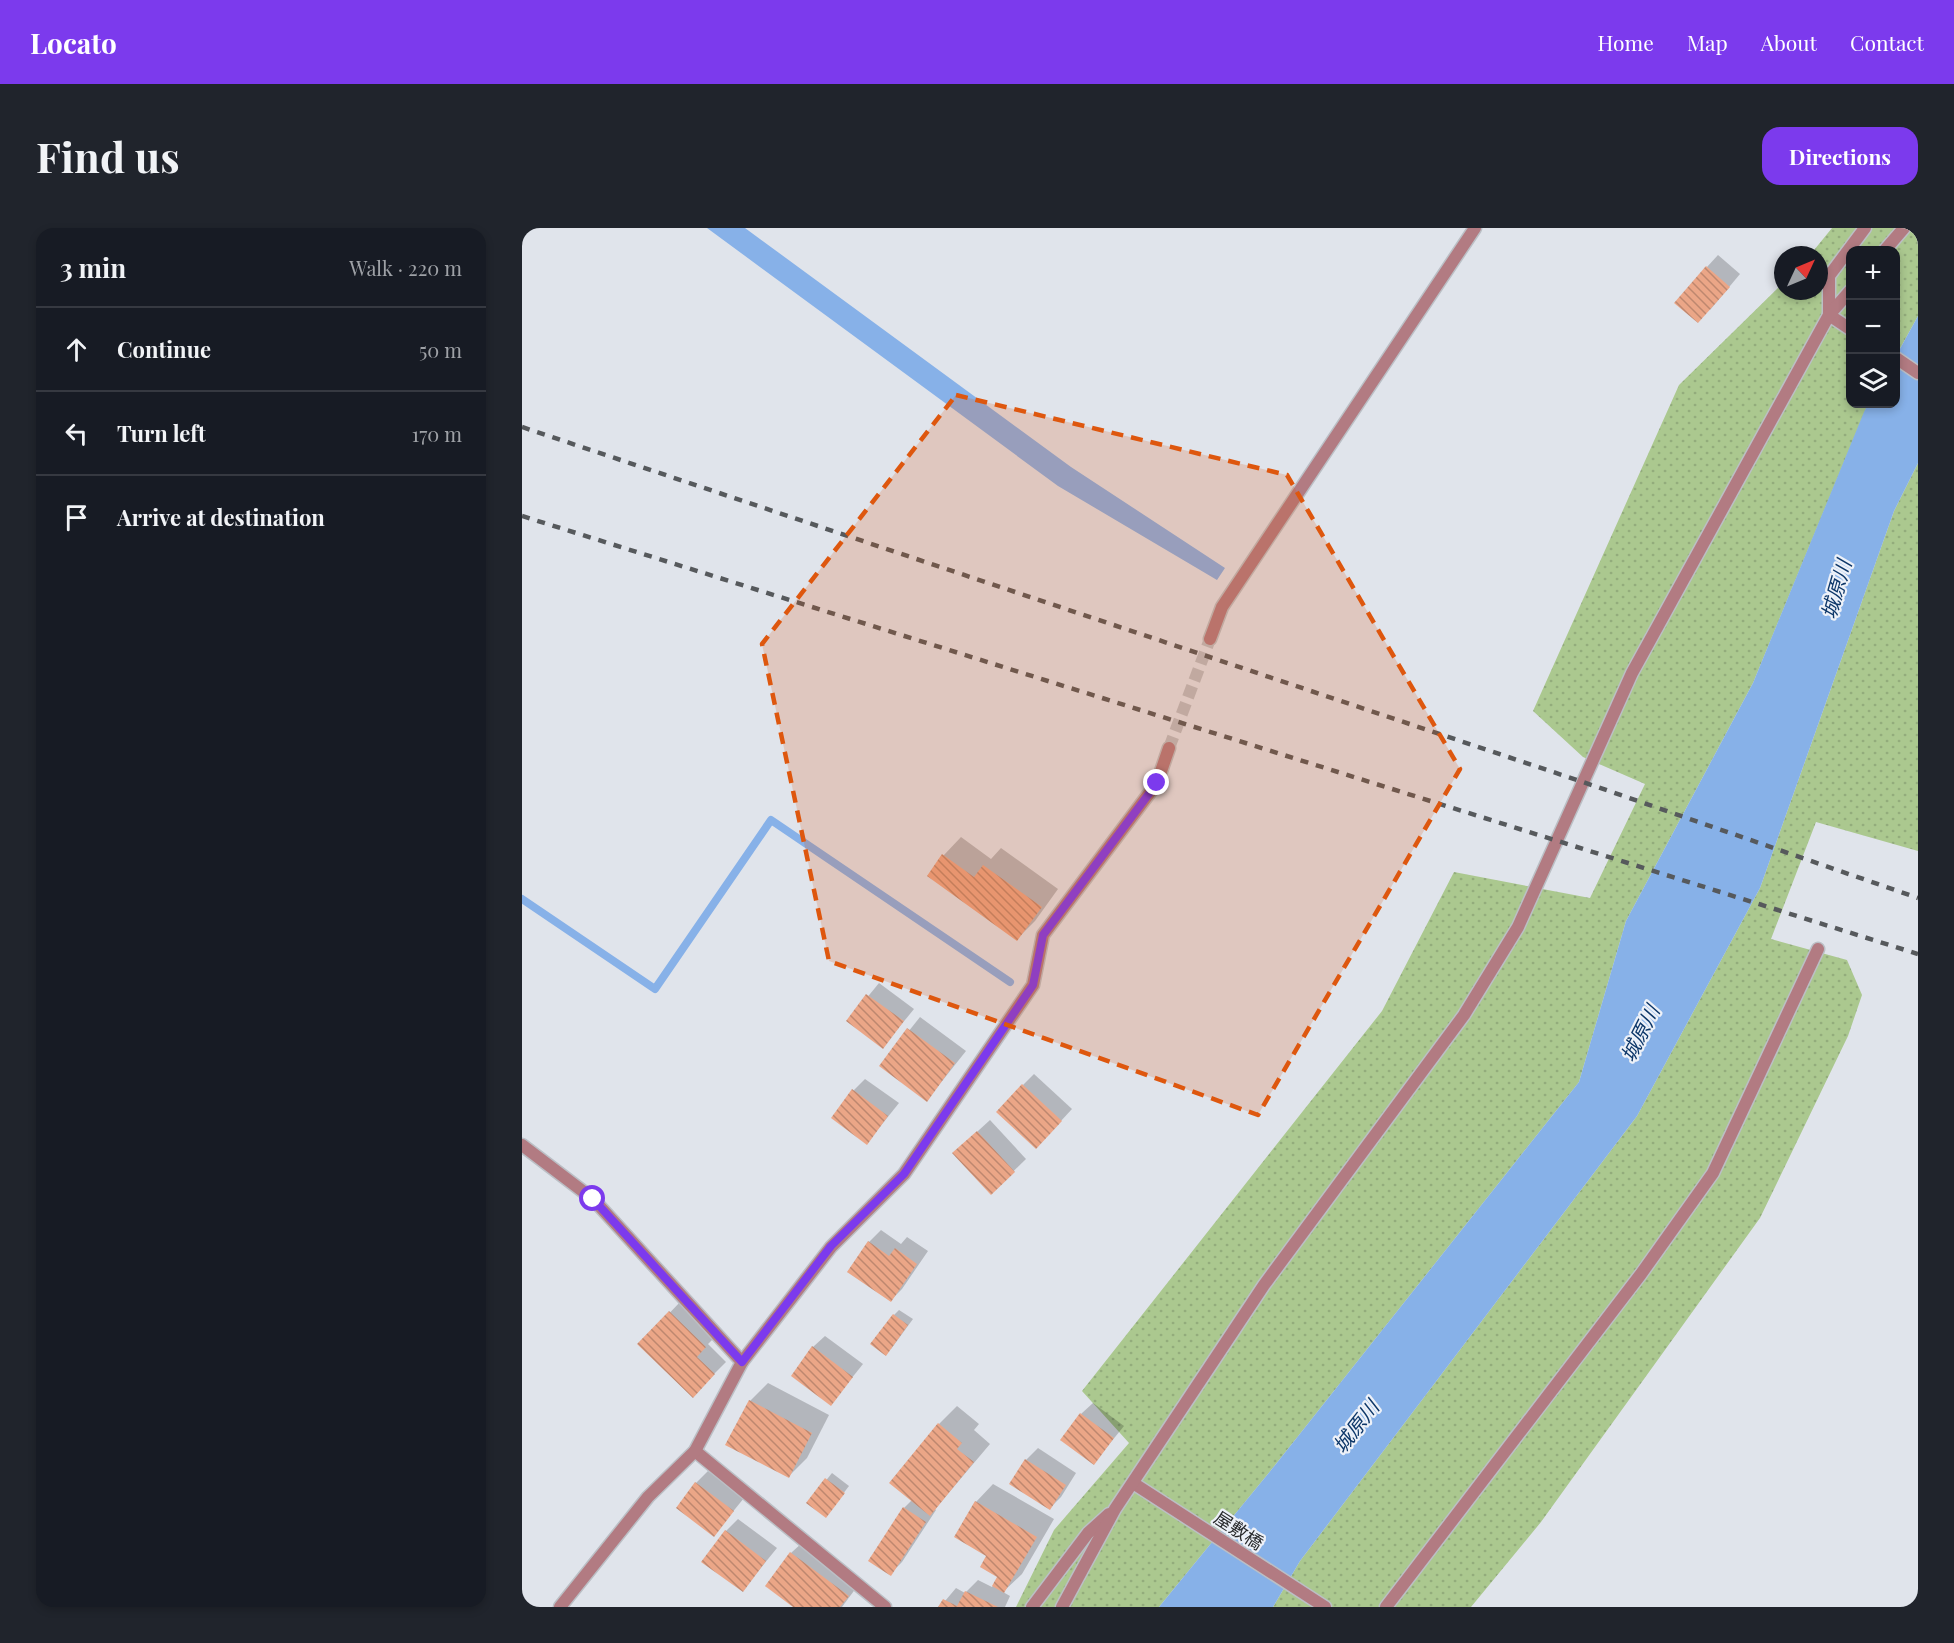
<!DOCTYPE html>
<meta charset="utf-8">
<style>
:root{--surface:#171b24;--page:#20242c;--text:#f1f3f6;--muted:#9ea1a6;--line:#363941;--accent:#7c3aed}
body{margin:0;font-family:"Playfair Display","Noto Sans JP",serif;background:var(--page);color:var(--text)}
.controls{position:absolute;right:18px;top:18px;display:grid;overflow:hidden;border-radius:12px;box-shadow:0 3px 9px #0003}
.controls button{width:54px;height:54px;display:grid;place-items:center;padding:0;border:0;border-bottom:2px solid var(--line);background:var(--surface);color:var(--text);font:30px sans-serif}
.compass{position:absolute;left:1252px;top:18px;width:54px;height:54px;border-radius:50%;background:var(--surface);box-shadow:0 3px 9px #0003;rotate:46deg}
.stop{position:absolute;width:18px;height:18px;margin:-14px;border:4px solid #7c3aed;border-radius:50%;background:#fff}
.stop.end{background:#7c3aed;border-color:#fff;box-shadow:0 2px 6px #0008}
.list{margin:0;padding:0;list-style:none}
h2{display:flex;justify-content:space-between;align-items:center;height:78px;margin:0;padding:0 24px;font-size:26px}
h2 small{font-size:20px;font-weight:400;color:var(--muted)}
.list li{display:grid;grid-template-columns:39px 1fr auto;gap:18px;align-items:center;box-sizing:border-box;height:84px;padding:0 24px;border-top:2px solid var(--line)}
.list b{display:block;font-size:22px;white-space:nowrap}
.list em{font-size:20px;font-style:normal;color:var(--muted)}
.icon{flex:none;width:33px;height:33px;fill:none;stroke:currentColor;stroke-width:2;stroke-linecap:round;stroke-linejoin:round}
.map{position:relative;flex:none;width:1396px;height:1379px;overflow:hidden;border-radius:18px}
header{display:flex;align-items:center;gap:36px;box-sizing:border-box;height:84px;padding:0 30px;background:var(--accent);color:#fff}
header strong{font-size:28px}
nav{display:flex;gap:33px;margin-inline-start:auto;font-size:21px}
.intro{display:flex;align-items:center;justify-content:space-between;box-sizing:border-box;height:144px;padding:0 36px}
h1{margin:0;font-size:42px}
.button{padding:15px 27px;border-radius:18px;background:var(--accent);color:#fff;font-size:21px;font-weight:700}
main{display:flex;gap:36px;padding:0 36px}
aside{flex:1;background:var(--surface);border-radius:18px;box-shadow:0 3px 9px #0003}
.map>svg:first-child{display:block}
</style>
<header>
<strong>Locato</strong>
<nav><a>Home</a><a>Map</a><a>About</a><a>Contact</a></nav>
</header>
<div class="intro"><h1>Find us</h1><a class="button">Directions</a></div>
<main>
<aside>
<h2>3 min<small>Walk · 220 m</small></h2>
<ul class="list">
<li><svg class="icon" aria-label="ahead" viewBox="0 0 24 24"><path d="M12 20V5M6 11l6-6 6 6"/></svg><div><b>Continue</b></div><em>50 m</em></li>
<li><svg class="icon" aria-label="left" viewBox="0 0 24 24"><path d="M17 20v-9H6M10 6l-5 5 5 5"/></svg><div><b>Turn left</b></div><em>170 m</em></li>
<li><svg class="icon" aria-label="arrive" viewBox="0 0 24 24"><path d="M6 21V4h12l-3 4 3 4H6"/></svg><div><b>Arrive at destination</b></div></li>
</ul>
</aside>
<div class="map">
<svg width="1396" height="1379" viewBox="0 0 1396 1379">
<defs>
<pattern id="grass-dots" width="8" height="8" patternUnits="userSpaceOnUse" patternTransform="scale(1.5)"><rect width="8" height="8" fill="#abc88f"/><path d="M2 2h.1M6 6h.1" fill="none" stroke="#93ac7c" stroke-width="1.8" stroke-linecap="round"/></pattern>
<pattern id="building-back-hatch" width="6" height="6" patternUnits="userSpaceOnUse" patternTransform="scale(1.5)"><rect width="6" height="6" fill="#eba687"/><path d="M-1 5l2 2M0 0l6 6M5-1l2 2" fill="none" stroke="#be876f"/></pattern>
</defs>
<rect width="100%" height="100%" fill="#e0e4eb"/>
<g fill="url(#grass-dots)">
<polygon points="1310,0 1396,0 1396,88 1374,128 1374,22 1328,22 1328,176 1346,176 1231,455 1104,693 1057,854 754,1236 637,1379 494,1379 532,1302 607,1215 560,1163 860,783 932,644 1068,670 1123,556 1061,529 1011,483 1157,157 1261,55 1261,63 1297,63 1297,27 1288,27"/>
<polygon points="1396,235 1396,623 1294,594 1249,711 1325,732 1340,767 1326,808 1238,990 1019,1294 949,1379 751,1379 778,1333 1115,888 1238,660 1372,283"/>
</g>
<g fill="#87b1e8">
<polygon points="185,0 223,0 549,239 703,340 695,352 536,258"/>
<polygon points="1396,88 1396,235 1372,283 1238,660 1115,888 778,1333 751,1379 637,1379 754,1236 1057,854 1104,693 1231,455 1342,184 1346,176 1374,176 1374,128"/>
</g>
<g fill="#0003">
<polygon points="1196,27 1218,46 1188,82 1185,39"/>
<polygon points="439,609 469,631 479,620 536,661 513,693 495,711 407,647 422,627"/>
<polygon points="357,755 392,781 361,819 326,793"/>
<polygon points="398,789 444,823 405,872 359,838"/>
<polygon points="512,846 550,881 526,907 501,857"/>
<polygon points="343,851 377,875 345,915 332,862"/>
<polygon points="468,892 504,931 469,965 444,914"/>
<polygon points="359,1002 379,1016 385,1009 406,1023 380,1061 369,1072 327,1044 347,1014"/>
<polygon points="159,1073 195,1107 186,1116 204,1134 171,1167 118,1116"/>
<polygon points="377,1082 391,1091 369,1121 372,1087"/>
<polygon points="303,1108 341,1136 309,1176 291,1119"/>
<polygon points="246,1155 307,1187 285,1230 267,1248 228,1173"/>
<polygon points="571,1175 602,1198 572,1235 559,1186"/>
<polygon points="435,1178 457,1196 452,1202 468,1216 413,1281 414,1282 380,1334 368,1346 382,1280 390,1272 417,1196"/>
<polygon points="516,1220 554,1245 539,1269 528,1280 504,1232"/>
<polygon points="186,1243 222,1270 192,1307 174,1255"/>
<polygon points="310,1245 327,1258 304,1288 286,1275"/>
<polygon points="471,1256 532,1291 500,1346 481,1364 488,1368 483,1379 418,1379 434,1360 443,1365 456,1352 470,1359 477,1348 466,1327 454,1274"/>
<polygon points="216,1291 255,1320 221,1362 204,1303"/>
<polygon points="281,1314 337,1356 320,1379 274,1379 269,1325"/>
</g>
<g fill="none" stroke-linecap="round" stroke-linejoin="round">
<polyline stroke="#87b1e8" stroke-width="8" points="0,671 133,761 249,592 488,754"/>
</g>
<g fill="url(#building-back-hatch)">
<polygon points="1184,38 1208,59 1176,95 1152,75"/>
<polygon points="420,626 452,649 461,637 520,679 495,713 405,648"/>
<polygon points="344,766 382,793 361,821 324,793"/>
<polygon points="385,800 433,835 405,874 357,838"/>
<polygon points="500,856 540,893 514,921 474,884"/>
<polygon points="330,861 366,888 345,917 309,890"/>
<polygon points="455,903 493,944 469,967 430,925"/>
<polygon points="346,1013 367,1028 373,1020 395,1036 369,1074 325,1044"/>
<polygon points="147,1083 184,1119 175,1129 193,1146 171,1170 115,1116"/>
<polygon points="371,1086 386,1097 364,1128 348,1116"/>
<polygon points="290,1118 331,1149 309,1178 269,1148"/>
<polygon points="227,1172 290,1205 267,1250 203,1217"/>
<polygon points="558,1185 592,1210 572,1237 538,1212"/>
<polygon points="416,1195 440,1215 435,1221 452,1234 408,1288 367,1255"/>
<polygon points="503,1231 544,1257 528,1282 487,1256"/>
<polygon points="303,1250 323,1265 304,1290 284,1275"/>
<polygon points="173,1254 212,1283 192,1309 154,1280"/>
<polygon points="453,1273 515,1309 482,1365 470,1358 475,1349 458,1339 464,1328 432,1309"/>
<polygon points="381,1279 404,1294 369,1348 346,1333"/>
<polygon points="203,1302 244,1333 221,1364 179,1334"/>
<polygon points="268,1324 327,1368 318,1379 271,1379 243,1358"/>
<polygon points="443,1363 476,1379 416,1379 421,1371 435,1378"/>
</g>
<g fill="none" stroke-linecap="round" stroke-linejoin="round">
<polyline stroke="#bbbfc5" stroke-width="12" stroke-dasharray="12 6" stroke-linecap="butt" points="647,520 688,411"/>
<defs>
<g id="street">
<polyline points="1363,22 1382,0"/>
<polyline points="1307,87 1307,48 1343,0"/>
<polyline points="1307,87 1328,101"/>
<polyline points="1374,130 1396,145"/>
<polyline points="688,411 700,379 953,0"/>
<polyline points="0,917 71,971 220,1134"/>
<polyline points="173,1223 363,1379"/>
<polyline points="611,1255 803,1379"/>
<polyline points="38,1379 126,1269 173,1223 220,1134 309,1019 382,946 511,757 521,707 635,555 647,520"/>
<polyline points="510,1379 566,1305 587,1286"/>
<polyline points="540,1379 593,1281 742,1057 942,787 996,699 1110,445 1307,87 1328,63"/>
<polyline points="864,1379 1119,1046 1191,945 1296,721"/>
</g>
</defs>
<use href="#street" stroke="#bbbfc5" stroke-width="15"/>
<use href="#street" stroke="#b27b82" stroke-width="12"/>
<g stroke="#56595c" stroke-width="4.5" stroke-dasharray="8 8" stroke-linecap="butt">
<polyline points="0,199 1061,554 1396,670"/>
<polyline points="0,288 1396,726"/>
</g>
</g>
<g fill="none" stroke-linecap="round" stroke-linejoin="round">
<polyline stroke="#7c3aed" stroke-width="8" points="71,971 220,1134 309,1018 382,946 511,757 521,707 635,555"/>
</g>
<path fill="#de570e" fill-opacity="0.2" stroke="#de570e" stroke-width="4.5" stroke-dasharray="12 8" stroke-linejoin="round" d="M434 167 765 247 938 541 736 887 307 733 240 416Z"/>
<g text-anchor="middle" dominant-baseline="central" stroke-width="4.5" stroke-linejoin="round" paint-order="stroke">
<g font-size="18" fill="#282a2c" stroke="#edf1f8">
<text transform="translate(717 1302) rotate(33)">屋敷橋</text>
</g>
<g font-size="20" font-style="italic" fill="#0d3769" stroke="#edf1f8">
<text transform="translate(1313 361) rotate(-74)">城原川</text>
<text transform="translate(1117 805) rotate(-63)">城原川</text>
<text transform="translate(833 1198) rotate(-52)">城原川</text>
</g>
</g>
</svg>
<div class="controls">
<button>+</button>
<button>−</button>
<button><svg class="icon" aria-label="layers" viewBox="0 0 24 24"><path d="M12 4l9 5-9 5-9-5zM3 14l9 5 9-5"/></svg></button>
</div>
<svg class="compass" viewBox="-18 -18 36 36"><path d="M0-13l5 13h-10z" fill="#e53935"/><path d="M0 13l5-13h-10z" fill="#9ea1a6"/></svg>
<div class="stop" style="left:71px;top:971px"></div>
<div class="stop end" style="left:635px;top:555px"></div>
</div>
</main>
